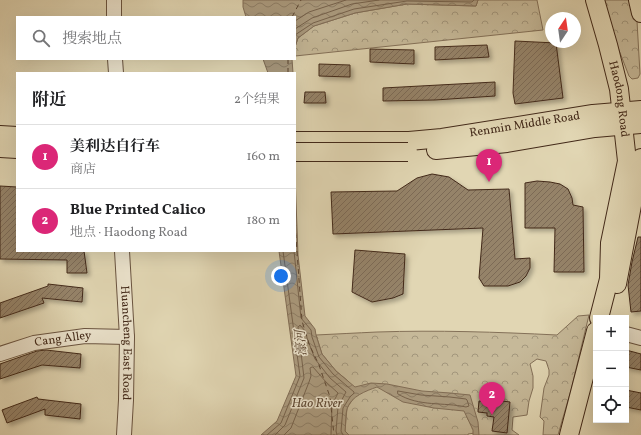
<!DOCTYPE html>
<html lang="zh">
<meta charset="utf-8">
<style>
:root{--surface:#fff;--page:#f6f6f6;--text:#202124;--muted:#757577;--line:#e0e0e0;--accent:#db2777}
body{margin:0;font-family:Vollkorn,"Noto Serif SC",serif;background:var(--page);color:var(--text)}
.controls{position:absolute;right:12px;bottom:12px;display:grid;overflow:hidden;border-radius:0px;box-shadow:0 4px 16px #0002}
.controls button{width:36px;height:36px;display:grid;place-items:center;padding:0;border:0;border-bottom:1px solid var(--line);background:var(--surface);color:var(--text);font:20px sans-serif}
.compass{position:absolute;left:545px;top:12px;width:36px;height:36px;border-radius:50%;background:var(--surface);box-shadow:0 4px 16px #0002;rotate:13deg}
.you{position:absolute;left:281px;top:276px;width:14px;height:14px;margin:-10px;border:3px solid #fff;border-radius:50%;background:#1a73e8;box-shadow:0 0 0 6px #1a73e833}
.badge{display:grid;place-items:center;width:26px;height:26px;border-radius:50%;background:var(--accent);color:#fff;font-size:13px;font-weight:700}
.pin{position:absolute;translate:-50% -33px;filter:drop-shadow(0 1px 2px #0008)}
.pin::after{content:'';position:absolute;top:21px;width:14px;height:12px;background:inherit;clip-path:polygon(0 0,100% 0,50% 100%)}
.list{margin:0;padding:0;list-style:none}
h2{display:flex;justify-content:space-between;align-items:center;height:52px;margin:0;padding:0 16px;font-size:17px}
h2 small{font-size:13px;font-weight:400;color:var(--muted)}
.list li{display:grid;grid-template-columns:26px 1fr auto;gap:12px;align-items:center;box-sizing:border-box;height:64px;padding:0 16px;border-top:1px solid var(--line)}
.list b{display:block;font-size:15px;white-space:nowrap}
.list p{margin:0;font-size:13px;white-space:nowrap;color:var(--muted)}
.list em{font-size:13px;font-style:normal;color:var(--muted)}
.icon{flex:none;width:22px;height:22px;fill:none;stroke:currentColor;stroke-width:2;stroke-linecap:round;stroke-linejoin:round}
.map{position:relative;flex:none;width:641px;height:435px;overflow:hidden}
.search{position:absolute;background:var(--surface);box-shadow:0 4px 16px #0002;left:16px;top:16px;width:280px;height:44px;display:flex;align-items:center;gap:10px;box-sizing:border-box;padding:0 14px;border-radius:0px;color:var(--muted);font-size:15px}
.panel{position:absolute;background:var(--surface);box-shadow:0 4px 16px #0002;left:16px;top:72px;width:280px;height:180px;border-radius:0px}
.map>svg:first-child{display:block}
</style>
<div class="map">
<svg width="641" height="435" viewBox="0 0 641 435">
<defs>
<pattern id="forest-crowns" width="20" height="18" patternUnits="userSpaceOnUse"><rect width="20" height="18" fill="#c6b999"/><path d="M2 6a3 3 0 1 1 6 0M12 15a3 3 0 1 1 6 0" fill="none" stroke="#a2967c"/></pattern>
<pattern id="water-waves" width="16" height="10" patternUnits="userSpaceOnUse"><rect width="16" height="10" fill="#ab9b7f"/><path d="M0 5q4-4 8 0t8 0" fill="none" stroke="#8d7e67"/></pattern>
<pattern id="building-hatch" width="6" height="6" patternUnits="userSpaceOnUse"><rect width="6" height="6" fill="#958369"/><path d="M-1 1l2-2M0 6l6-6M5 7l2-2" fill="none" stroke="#7b6b56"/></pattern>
<filter id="shadow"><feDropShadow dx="3" dy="3" stdDeviation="2" flood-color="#0004"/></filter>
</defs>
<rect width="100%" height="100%" fill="#e1d6b3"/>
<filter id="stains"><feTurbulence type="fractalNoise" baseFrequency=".005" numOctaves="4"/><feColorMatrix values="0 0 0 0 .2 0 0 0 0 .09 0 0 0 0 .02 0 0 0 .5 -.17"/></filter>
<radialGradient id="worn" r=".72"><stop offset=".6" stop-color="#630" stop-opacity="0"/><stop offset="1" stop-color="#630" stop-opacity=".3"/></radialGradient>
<g fill="url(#forest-crowns)" stroke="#847159">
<polygon points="478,0 537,0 543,30 295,56 295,47 298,38 314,26 355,13 407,4 476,6"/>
<polygon points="604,0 632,0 637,21 640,74 638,78 632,79 629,76 610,27"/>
<path d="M589 315 571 390 558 435H543L544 421 540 417 544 388 549 375V370L546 361 537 359 530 364 533 376V388L529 401 527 415 513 417 512 430 519 435H479L475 433 468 434V435H349L345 431 347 408 353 399 347 380 336 371 322 354 316 335C336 334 356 333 377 332 437 330 497 332 557 335L578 316Z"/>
</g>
<g fill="url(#water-waves)" stroke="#816d56">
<polygon points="243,0 478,0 476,6 407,4 355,13 314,26 298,38 295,47 295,17 246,17 243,7"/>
<polygon points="263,59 292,59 293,73 268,73"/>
<path d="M295 175 298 255 305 316 315 329 316 335 322 354 336 371 355 387 371 383 387 384 422 391 450 393 470 395 478 422 479 435H473V430L464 411 434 408 403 402 377 387C366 391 351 396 347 409 345 415 346 425 345 431L349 435H261L277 421 296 376 279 251H295Z"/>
</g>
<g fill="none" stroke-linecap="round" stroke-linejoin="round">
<g stroke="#76624c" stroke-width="1">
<polyline points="295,21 309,12 346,0"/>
<polyline points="295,29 312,18 352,4 379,0"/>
<polyline points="295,35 313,23 354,9 407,1 472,2 474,0"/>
<polyline points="294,251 301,318 311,330 312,337 319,357 333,374 354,392 354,393 350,397 343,408 341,431 343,435"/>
<path d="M398 391 421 395 450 397 466 399 467 400 469 406 466 407C444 402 419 407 398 394Z"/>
<polyline points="267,435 281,423 300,376 283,251"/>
<polyline points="275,435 285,425 304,378 298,327 300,325 306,332 307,338 315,359 330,378 346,392 338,407 336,431 337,435"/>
<polyline points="284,435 291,428 309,382 311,376 310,368 312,367 313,367 326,382 338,393 332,405 331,435"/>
</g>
<g stroke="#5c4632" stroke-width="1" stroke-dasharray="5 4" stroke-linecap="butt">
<polyline points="292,17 301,0"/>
<polyline points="288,59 288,73"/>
<polyline points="295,224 302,321 309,344 319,365 330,397 334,435"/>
</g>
</g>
<g fill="url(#building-hatch)" stroke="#422919" filter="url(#shadow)">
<polygon points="515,41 556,43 563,98 515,104 513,93"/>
<polygon points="487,45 489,57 435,60 435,47"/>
<polygon points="370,49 414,50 414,64 370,62"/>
<polygon points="319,64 350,65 350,77 319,76"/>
<polygon points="495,82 495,96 435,100 383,101 383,88"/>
<polygon points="305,92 325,92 326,103 304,103"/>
<polygon points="432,174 449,177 468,190 509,189 515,259 530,258 530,268 526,276 520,282 508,286 484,286 479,278 483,228 333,234 331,192 397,191 417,178"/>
<polygon points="537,181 550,182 560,184 568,189 572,198 573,205 583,207 584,272 554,272 555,228 525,228 525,183"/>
<polygon points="0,186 17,187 17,251 84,251 87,273 67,273 67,260 0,259"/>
<polygon points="638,237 641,237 641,311 631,312 628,285 632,262"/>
<polygon points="355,250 405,254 403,294 393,298 372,302 352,292"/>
<polygon points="48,284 83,288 82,302 42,298 44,303 0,318 0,303 48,286"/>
<polygon points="46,350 81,354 80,368 42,365 0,379 0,364 37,351"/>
<polygon points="626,350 641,354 641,370 626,367"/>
<polygon points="626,390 641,393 641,410 626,407"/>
<polygon points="492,394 503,395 502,401 510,402 507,433 492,431 494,417 487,416 487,413 478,412 479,401 491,402"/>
<polygon points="37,397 38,399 81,404 80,419 45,415 45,409 7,423 2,410"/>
</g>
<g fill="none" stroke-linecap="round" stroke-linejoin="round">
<defs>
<g id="minor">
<polyline points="114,0 114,17"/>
<polyline points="115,59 116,73"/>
<path id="s1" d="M122 251 127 337 126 400 124 435"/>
<polyline points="626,334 641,338"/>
<path id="s2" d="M0 354 34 343 85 336 127 337"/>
</g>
<g id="major">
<path id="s3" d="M595 0 608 45 619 89 627 161 610 243 609 279 599 318"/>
<polyline points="638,0 641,13"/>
<polyline points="0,135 17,136"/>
<path id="s4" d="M295 141H409L442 138 593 114 641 110"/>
<polyline points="0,148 17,149"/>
<polyline points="436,150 507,143 595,128 641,124"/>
<polyline points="617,284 641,158"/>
<polyline points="569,435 596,331"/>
</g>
</defs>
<use href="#minor" stroke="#6a5440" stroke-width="16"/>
<use href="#major" stroke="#422919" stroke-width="20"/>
<use href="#minor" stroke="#ece4ce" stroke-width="14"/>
<use href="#major" stroke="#e1d6b3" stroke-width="18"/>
<defs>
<polyline id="major-bridge" points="295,152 408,152"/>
</defs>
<use href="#major-bridge" stroke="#422919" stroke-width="20" stroke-linecap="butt"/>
<use href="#major-bridge" stroke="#e1d6b3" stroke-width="18"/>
</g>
<g text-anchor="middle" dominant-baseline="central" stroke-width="3" stroke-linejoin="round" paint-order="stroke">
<g font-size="12" fill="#422919" stroke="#ece4ce">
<text stroke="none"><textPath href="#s3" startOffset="102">Haodong Road</textPath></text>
<text stroke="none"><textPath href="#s4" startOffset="231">Renmin Middle Road</textPath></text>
<text stroke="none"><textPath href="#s2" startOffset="65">Cang Alley</textPath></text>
<text stroke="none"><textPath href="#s1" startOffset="92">Huancheng East Road</textPath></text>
</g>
<g font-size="13" font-style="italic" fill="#5c4632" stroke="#ece4ce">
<text transform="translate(302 343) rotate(-95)">濠河</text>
<text x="317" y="404">Hao River</text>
</g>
</g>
<rect width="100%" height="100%" filter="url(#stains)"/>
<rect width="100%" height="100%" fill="url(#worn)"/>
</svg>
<div class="controls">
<button>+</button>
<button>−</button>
<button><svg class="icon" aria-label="locate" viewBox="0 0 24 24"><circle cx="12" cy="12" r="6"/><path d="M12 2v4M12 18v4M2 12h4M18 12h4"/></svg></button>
</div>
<svg class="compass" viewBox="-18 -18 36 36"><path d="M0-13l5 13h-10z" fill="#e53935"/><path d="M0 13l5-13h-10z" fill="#757577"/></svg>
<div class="you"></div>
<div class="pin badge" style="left:489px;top:182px">1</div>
<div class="pin badge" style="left:492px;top:415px">2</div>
<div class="search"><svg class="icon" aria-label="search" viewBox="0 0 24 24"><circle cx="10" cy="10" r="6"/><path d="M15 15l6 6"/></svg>搜索地点</div>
<section class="panel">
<h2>附近<small>2个结果</small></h2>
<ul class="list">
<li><span class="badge">1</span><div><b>美利达自行车</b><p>商店</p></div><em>160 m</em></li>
<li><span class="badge">2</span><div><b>Blue Printed Calico</b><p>地点 · Haodong Road</p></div><em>180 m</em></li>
</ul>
</section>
</div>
